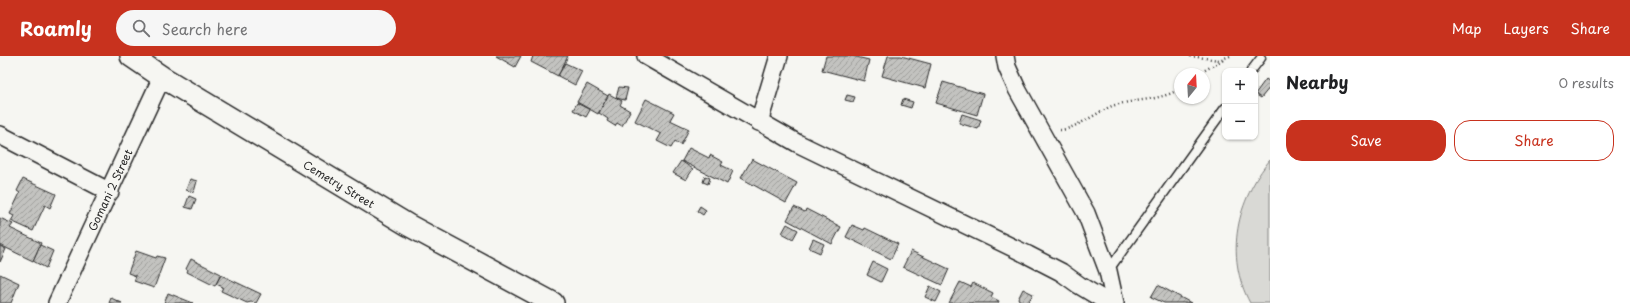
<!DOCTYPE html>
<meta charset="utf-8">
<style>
:root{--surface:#fff;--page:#f6f6f6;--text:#202124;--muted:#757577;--line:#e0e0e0;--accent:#c8321e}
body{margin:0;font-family:"Playpen Sans",sans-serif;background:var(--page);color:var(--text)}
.controls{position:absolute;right:12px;top:12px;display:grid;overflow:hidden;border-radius:8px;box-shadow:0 1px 3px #0004}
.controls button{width:36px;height:36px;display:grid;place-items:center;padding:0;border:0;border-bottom:1px solid var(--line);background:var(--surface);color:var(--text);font:20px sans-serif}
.compass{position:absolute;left:1174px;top:12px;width:36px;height:36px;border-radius:50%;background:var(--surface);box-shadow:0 1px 3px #0004;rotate:18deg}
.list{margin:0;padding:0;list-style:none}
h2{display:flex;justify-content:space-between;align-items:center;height:52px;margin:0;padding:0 16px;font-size:17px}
h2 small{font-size:13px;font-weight:400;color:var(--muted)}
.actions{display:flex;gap:8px;padding:12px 16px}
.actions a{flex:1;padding:9px 0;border:1px solid var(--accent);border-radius:16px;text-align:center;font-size:14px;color:var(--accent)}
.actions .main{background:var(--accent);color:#fff}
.icon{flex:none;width:22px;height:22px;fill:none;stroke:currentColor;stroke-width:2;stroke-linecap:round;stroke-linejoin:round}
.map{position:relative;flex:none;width:1270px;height:247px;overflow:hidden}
header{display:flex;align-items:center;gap:24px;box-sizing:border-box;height:56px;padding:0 20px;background:var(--accent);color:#fff}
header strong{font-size:19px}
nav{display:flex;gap:22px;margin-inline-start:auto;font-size:14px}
.search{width:280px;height:36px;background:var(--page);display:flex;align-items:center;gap:10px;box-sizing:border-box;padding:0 14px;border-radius:22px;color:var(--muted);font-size:15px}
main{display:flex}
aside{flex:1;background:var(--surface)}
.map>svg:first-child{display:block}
</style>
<header>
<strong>Roamly</strong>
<div class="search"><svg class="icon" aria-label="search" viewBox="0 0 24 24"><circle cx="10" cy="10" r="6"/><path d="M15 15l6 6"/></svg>Search here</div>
<nav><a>Map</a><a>Layers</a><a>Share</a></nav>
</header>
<main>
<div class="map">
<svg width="1270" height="247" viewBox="0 0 1270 247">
<defs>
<pattern id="building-hatch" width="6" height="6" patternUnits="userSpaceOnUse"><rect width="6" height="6" fill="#c3c3c0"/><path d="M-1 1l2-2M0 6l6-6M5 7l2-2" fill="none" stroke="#9f9f9c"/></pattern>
</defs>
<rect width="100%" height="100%" fill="#f6f6f2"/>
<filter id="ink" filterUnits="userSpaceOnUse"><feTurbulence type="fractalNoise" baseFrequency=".025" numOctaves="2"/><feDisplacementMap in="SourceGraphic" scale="8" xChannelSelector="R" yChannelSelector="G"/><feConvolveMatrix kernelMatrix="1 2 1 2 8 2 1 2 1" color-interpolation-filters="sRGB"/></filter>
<g filter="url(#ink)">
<path fill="#d9d9d5" stroke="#828280" d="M1270 104V247H1250C1224 199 1237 144 1270 104Z"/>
<g fill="url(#building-hatch)" stroke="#2b2b2b">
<polygon points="496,0 521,0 515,11"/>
<polygon points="533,0 568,0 558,20 531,6"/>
<polygon points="826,0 852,0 869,4 864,25 822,14"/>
<polygon points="888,0 901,0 931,8 925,32 882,20"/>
<polygon points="565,7 582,15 575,29 558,20"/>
<polygon points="1266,23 1270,26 1270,31 1261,42 1255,38"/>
<polygon points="943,26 983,38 977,59 936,47"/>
<polygon points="587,28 608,40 598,58 577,46"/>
<polygon points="619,31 628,32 625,44 616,42"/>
<polygon points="609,38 622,45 620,49 630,55 622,70 617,67 615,70 607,65 608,63 599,57"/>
<polygon points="847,39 855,41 853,46 845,44"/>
<polygon points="646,43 674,57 670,64 689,73 681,89 675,85 671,92 657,85 661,78 635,65"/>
<polygon points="903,43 913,46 911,52 901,49"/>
<polygon points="577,47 590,54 586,61 573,54"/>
<polygon points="962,58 981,64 978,73 959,67"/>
<polygon points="689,92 709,102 710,99 723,106 721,109 733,115 727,128 682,105"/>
<polygon points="752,103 797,127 786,147 741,122"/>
<polygon points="681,105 693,113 686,124 673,117"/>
<polygon points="705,120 710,122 708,128 703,126"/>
<polygon points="23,123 56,138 50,152 45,149 33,175 11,165 14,160 10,158 20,137 17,135"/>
<polygon points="190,123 197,125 194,136 186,134"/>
<polygon points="189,140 196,143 192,153 185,151"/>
<polygon points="700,150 706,154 703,159 697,155"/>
<polygon points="794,151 805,156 806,153 841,171 832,188 787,164"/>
<polygon points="0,162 13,168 10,172 41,187 33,205 0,189"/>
<polygon points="787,168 798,174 793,183 782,177"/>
<polygon points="852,169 864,174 865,172 898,188 891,203 846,181"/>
<polygon points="813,183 824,188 820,197 809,192"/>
<polygon points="40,189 53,195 46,212 33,205"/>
<polygon points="0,190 6,193 0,206"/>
<polygon points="136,195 156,202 157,200 165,202 154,232 134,225 136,220 128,217"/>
<polygon points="911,195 949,213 942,229 903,211"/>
<polygon points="191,203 221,218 215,230 187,216 188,214 186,213"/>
<polygon points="873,206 887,213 881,226 867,219"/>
<polygon points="0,218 19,227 11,247 0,247"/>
<polygon points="221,219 261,238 256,247 251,246 247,247 221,235 223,231 216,228"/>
<polygon points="960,226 971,231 973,227 993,237 991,241 999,245 998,247 949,247"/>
<polygon points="1158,229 1191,247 1164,247 1151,241"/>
<polygon points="930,230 941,236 936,246 925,241"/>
<polygon points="1023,233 1033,238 1028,247 1024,247 1018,243"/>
<polygon points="168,237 193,247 164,247"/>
<polygon points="111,242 122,247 109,247"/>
</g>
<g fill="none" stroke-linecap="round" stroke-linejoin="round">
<defs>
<g id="service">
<polyline points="1251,15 1261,2"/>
<polyline points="1108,215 1225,52"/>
</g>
<g id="minor">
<polyline points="646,0 797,87 1028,199 1061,216 1079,229 1109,247"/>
<polyline points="1005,0 1007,11 1017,33 1086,157 1108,215 1115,247"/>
<polyline points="759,66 779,0"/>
<polyline points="0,79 110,136"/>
<polyline points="57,247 162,21"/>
</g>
<polyline id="tertiary" points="131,0 162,21 408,169 553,247"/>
</defs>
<use href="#service" stroke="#2b2b2b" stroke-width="11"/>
<use href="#minor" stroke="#2b2b2b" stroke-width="20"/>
<use href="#tertiary" stroke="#2b2b2b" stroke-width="24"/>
<g stroke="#2b2b2b" stroke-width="2.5" stroke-dasharray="1 3" stroke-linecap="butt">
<polyline points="1190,0 1219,4 1230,0"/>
<polyline points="1198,18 1223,4"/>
<path d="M1060 74C1073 74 1098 56 1112 50 1132 43 1164 45 1180 32"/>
</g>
<use href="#service" stroke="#f6f6f2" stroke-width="8"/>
<use href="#minor" stroke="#f6f6f2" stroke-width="17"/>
<use href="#tertiary" stroke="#f6f6f2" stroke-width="21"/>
</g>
</g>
<g text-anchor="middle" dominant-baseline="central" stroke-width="3" stroke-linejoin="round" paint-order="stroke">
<g font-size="11" fill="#2b2b2b" stroke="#f6f6f2">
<text transform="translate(339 128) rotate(31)">Cemetry Street</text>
<text transform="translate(110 134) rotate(-65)">Gomani 2 Street</text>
</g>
</g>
</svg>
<div class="controls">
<button>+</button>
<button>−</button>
</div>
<svg class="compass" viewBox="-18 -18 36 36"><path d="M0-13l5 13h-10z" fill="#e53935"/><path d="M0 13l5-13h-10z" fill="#757577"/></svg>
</div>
<aside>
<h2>Nearby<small>0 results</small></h2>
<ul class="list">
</ul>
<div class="actions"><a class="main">Save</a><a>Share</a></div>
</aside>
</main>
